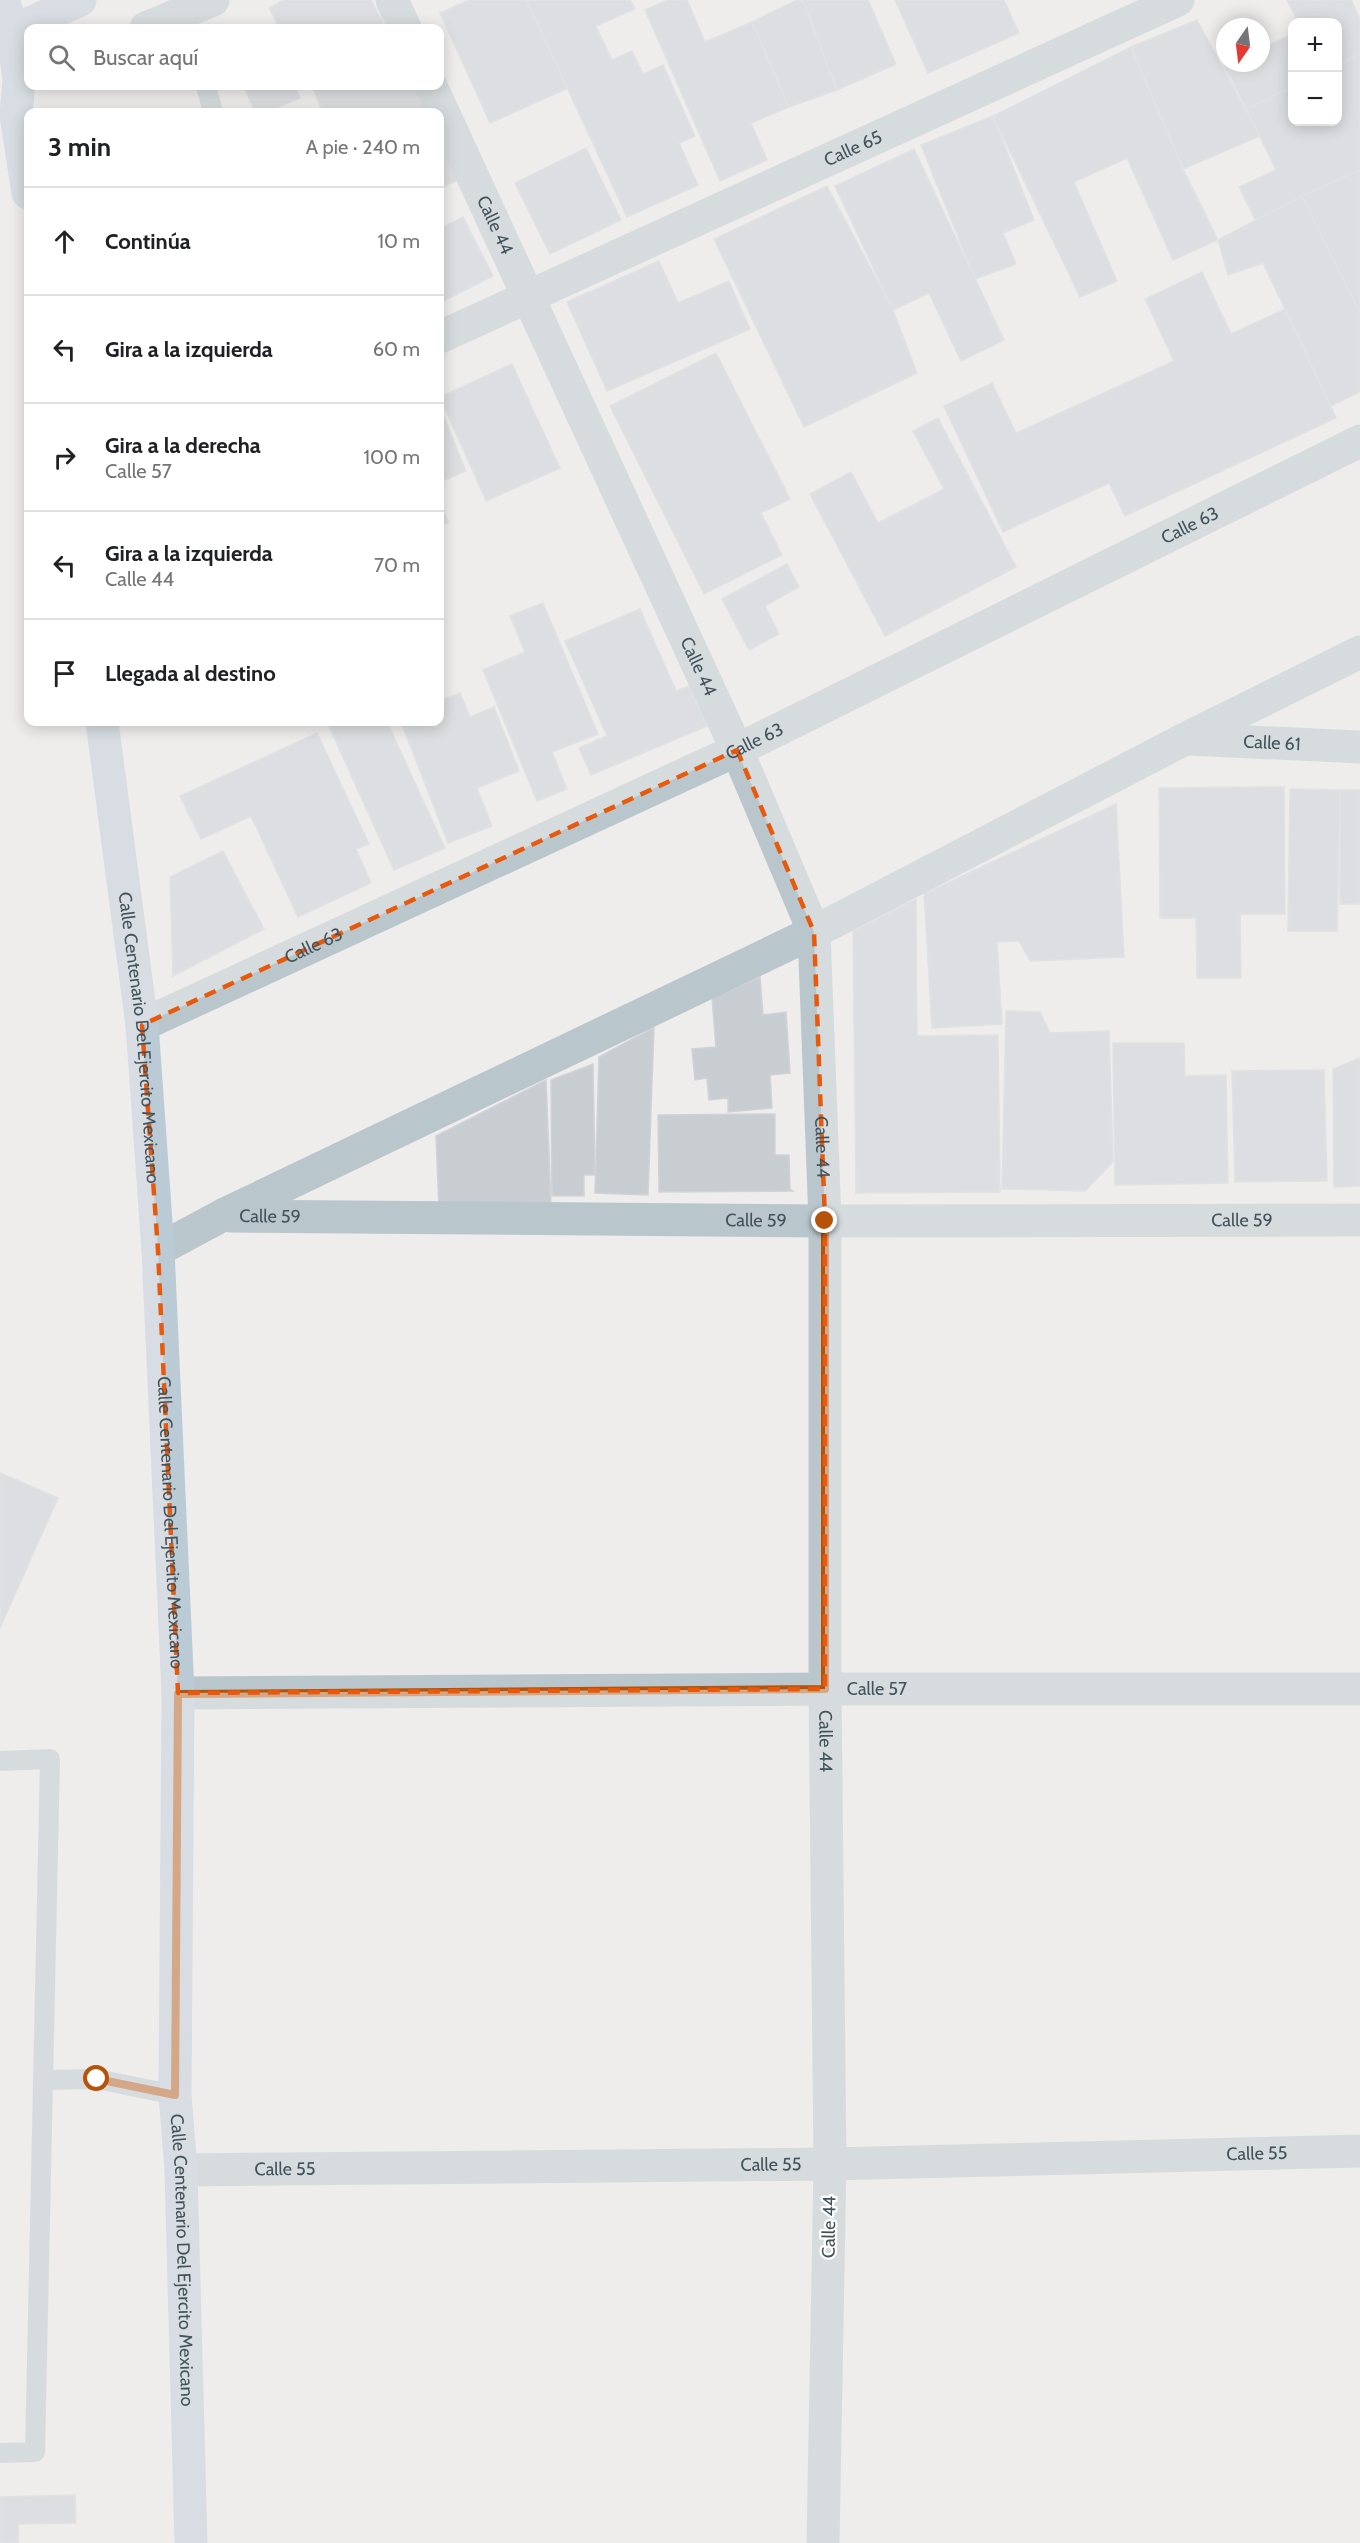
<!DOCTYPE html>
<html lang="es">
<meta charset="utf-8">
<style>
:root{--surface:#fff;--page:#f6f6f6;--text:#202124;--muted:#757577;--line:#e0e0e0}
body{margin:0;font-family:Cabin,sans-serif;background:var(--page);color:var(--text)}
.controls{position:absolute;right:18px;top:18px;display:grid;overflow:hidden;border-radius:12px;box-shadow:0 3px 15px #0003}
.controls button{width:54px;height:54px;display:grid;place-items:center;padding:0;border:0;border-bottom:2px solid var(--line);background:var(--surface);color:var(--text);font:30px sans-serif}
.compass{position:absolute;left:1216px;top:18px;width:54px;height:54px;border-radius:50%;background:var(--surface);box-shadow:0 3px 15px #0003;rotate:194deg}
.stop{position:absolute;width:18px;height:18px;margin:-14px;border:4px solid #b45309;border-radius:50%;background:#fff}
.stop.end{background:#b45309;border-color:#fff;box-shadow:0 2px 6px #0008}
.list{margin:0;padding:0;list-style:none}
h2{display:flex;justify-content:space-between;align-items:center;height:78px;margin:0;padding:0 24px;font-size:26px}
h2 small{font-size:20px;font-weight:400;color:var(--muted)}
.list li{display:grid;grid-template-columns:39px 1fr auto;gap:18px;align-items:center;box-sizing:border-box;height:108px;padding:0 24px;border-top:2px solid var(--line)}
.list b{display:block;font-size:22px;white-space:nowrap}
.list p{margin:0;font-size:20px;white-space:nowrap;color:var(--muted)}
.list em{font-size:20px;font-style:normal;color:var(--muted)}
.icon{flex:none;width:33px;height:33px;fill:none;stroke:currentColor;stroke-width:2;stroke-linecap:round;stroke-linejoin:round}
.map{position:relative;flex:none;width:1360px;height:2543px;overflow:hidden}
.search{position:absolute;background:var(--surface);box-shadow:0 3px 15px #0003;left:24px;top:24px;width:420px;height:66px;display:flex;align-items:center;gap:15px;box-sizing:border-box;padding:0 21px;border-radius:12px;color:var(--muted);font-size:22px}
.panel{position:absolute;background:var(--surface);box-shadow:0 3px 15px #0003;left:24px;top:108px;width:420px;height:618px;border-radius:12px}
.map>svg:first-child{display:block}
</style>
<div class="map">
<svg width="1360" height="2543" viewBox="0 0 1360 2543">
<rect width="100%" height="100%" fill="#efecec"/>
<g fill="#c8cdd2" stroke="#cfd3d9" stroke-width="1.5">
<polygon points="284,0 371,0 386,28 280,28 269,8"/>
<polygon points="469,0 530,0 527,1 573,86 490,123 440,13"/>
<polygon points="529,0 630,0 635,9 596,26 612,60 632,51 643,74 663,65 695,136 679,143 698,185 627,217 527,1"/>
<polygon points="668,0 687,0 705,42 752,22 789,107 751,123 767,160 720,181 645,10"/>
<polygon points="797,0 803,0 837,90 789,107 752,22"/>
<polygon points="803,0 868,0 896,64 837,90"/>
<polygon points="895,0 1004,0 1019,33 928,73"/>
<polygon points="1287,0 1351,0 1360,19 1360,54 1338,65 1338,22 1298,22"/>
<polygon points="1197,20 1260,136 1183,169 1131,47"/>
<polygon points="1292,34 1292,87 1247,109 1224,66 1232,63 1261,63 1261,49"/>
<polygon points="1131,47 1183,169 1218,240 1173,260 1127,158 1074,182 1117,281 1080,297 993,116"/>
<polygon points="1360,54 1360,170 1302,196 1256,221 1239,187 1276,170 1247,109 1292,87 1292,122 1338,122 1338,65"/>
<polygon points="244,86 295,86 300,98 266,112 255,112"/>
<polygon points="312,86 418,86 430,112 323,112"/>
<polygon points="993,116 1034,220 1003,233 1016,264 975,279 921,145"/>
<polygon points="440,134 460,179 440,188"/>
<polygon points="586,148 621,220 550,254 515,183"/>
<polygon points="914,149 1004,340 961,361 929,293 893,310 835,186"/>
<polygon points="1360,170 1360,313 1302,196"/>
<polygon points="827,186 893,310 917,373 804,427 714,239"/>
<polygon points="1302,196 1360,313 1360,392 1331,406 1263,263 1228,275 1218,240"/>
<polygon points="463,217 493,276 440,303 440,229"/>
<polygon points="659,261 678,303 729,281 750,329 607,391 567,302"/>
<polygon points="1202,272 1231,334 1285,309 1336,418 1125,516 1109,483 1003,532 944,406 992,383 1016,433 1174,361 1145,299"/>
<polygon points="716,353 790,499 761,513 782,555 704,594 610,406"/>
<polygon points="512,364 560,468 486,501 440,397"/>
<polygon points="440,407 466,471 440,482"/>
<polygon points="938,418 1016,567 885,636 810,494 851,472 878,523 944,489 913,431"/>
<polygon points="440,501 448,522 440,525"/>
<polygon points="787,564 799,587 765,606 779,634 749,650 722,599"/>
<polygon points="543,603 598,734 552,752 567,789 537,801 483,670 525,652 510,616"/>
<polygon points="640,609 676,691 689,686 707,726 591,775 579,748 607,736 565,641"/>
<polygon points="460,693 470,717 494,707 519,771 477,788 492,826 448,843 401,722 440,722 440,701"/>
<polygon points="327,722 387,722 445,848 394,870"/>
<polygon points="317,733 369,844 356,849 371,883 298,917 251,816 201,839 180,796"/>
<polygon points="1284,787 1285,914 1240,914 1241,978 1197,978 1196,918 1160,918 1159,788"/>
<polygon points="1290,789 1340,790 1337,931 1288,931"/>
<rect x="1340" y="790" width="20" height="114"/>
<polygon points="1116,804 1124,957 1030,961 1019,941 997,942 1002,1024 932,1028 924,894"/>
<polygon points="223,851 264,929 173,976 170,877"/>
<polygon points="916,899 917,1036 998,1035 1000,1192 856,1193 853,931"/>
<polygon points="760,977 763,1015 786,1012 790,1073 770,1075 772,1108 728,1112 728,1098 709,1100 707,1078 695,1080 692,1049 716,1047 712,998"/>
<polygon points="1006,1011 1040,1012 1050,1033 1109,1031 1113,1162 1085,1191 1002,1189"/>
<polygon points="654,1027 648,1195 595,1193 599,1057"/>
<polygon points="1113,1043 1184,1043 1185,1076 1226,1075 1228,1183 1115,1185"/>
<polygon points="1360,1058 1360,1186 1334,1187 1333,1069"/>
<polygon points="593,1064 595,1175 584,1175 584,1196 552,1196 551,1080"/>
<polygon points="1324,1070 1327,1181 1235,1182 1232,1071"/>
<polygon points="546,1080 551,1204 439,1209 436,1136"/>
<polygon points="775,1114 775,1155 789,1155 790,1189 793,1191 659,1192 658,1115"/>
<polygon points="0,1473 58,1498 0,1628"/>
<polygon points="75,2495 76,2523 18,2524 18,2543 0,2543 0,2497"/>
</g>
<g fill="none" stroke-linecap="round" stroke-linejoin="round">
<g stroke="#b9c7cd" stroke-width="20">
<polyline points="206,86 213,112"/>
<polyline points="0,1761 50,1759 35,2452 0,2453"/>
<polyline points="43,2080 97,2079 175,2095"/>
</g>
<g stroke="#b9c7cd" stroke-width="33">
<polyline points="392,0 405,28"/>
<polyline points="146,28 213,0"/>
<path id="s1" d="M431 86 737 750 814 932 825 1221V1689L830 2164 823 2543"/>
<path id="s2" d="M440 337 1178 0"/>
<path id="s3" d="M1188 739 1360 747"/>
<path id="s4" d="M142 1025 737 750 1360 441"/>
<path id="s5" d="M231 1216 825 1221 1360 1220"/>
<polyline points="158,1250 223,1215 814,932 1185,739 1360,652"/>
<path id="s6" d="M178 1693 825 1689H1360"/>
<path id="s7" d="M181 2170 830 2164 1360 2151"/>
</g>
<g stroke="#bacbd6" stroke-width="33">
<polyline points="3,0 13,31 19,81 16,115 28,193"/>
<polyline points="0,37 80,0"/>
<path id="s8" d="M102 722 142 1025 158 1250 178 1693 175 2095 181 2170 191 2543"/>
</g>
</g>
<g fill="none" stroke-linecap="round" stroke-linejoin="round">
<polyline stroke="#b45309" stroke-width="8" points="97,2079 175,2095 178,1694 825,1689 825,1221"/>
</g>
<path d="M0 0H1360V2543H0ZM737 750 814 932 825 1221V1689L178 1693 158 1250 142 1025Z" fill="#efecec" fill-opacity=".55" fill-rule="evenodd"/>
<path fill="none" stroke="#e8590c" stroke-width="4.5" stroke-dasharray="12 8" stroke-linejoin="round" d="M737 750 814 932 825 1221V1689L178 1693 158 1250 142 1025Z"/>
<g text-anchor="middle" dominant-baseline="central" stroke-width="4.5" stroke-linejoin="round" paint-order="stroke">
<g font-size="18" fill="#43535b" stroke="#fff">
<text stroke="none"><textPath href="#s2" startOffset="454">Calle 65</textPath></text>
<text stroke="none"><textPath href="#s1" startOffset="153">Calle 44</textPath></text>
<text stroke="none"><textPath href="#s4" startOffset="1161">Calle 63</textPath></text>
<text stroke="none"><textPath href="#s1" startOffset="639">Calle 44</textPath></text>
<text stroke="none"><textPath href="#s4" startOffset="675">Calle 63</textPath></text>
<text stroke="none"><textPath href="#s3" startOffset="84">Calle 61</textPath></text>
<text stroke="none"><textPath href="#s4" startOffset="189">Calle 63</textPath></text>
<text stroke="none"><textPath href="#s8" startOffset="318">Calle Centenario Del Ejercito Mexicano</textPath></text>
<text stroke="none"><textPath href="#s1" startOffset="1144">Calle 44</textPath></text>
<text stroke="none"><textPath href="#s5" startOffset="39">Calle 59</textPath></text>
<text stroke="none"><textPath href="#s5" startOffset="525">Calle 59</textPath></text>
<text stroke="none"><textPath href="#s5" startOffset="1011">Calle 59</textPath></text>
<text stroke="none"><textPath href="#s8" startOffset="804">Calle Centenario Del Ejercito Mexicano</textPath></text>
<text stroke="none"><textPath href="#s6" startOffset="699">Calle 57</textPath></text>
<text stroke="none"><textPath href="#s1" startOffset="1738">Calle 44</textPath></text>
<text stroke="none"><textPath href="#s7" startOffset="1076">Calle 55</textPath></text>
<text stroke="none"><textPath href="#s7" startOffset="590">Calle 55</textPath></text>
<text stroke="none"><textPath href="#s7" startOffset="104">Calle 55</textPath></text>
<text transform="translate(829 2227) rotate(-89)">Calle 44</text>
<text stroke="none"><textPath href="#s8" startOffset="1542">Calle Centenario Del Ejercito Mexicano</textPath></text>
</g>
</g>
</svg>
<div class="controls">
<button>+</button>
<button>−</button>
</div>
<svg class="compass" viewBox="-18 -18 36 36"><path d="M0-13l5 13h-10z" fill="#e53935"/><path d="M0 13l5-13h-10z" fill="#757577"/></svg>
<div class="stop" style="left:97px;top:2079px"></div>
<div class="stop end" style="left:825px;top:1221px"></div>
<div class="search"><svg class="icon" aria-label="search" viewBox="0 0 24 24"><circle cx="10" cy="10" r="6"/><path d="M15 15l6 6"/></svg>Buscar aquí</div>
<section class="panel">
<h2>3 min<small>A pie · 240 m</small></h2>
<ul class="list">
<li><svg class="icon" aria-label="ahead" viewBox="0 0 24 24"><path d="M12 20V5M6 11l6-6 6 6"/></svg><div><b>Continúa</b></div><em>10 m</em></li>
<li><svg class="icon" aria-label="left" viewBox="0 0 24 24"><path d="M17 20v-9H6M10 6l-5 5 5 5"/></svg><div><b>Gira a la izquierda</b></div><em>60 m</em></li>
<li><svg class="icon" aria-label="right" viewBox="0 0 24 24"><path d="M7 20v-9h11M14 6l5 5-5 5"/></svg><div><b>Gira a la derecha</b><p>Calle 57</p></div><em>100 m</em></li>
<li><svg class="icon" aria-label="left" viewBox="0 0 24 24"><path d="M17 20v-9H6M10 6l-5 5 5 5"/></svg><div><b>Gira a la izquierda</b><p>Calle 44</p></div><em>70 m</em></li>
<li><svg class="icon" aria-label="arrive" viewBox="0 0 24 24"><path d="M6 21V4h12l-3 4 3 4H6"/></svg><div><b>Llegada al destino</b></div></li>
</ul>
</section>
</div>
